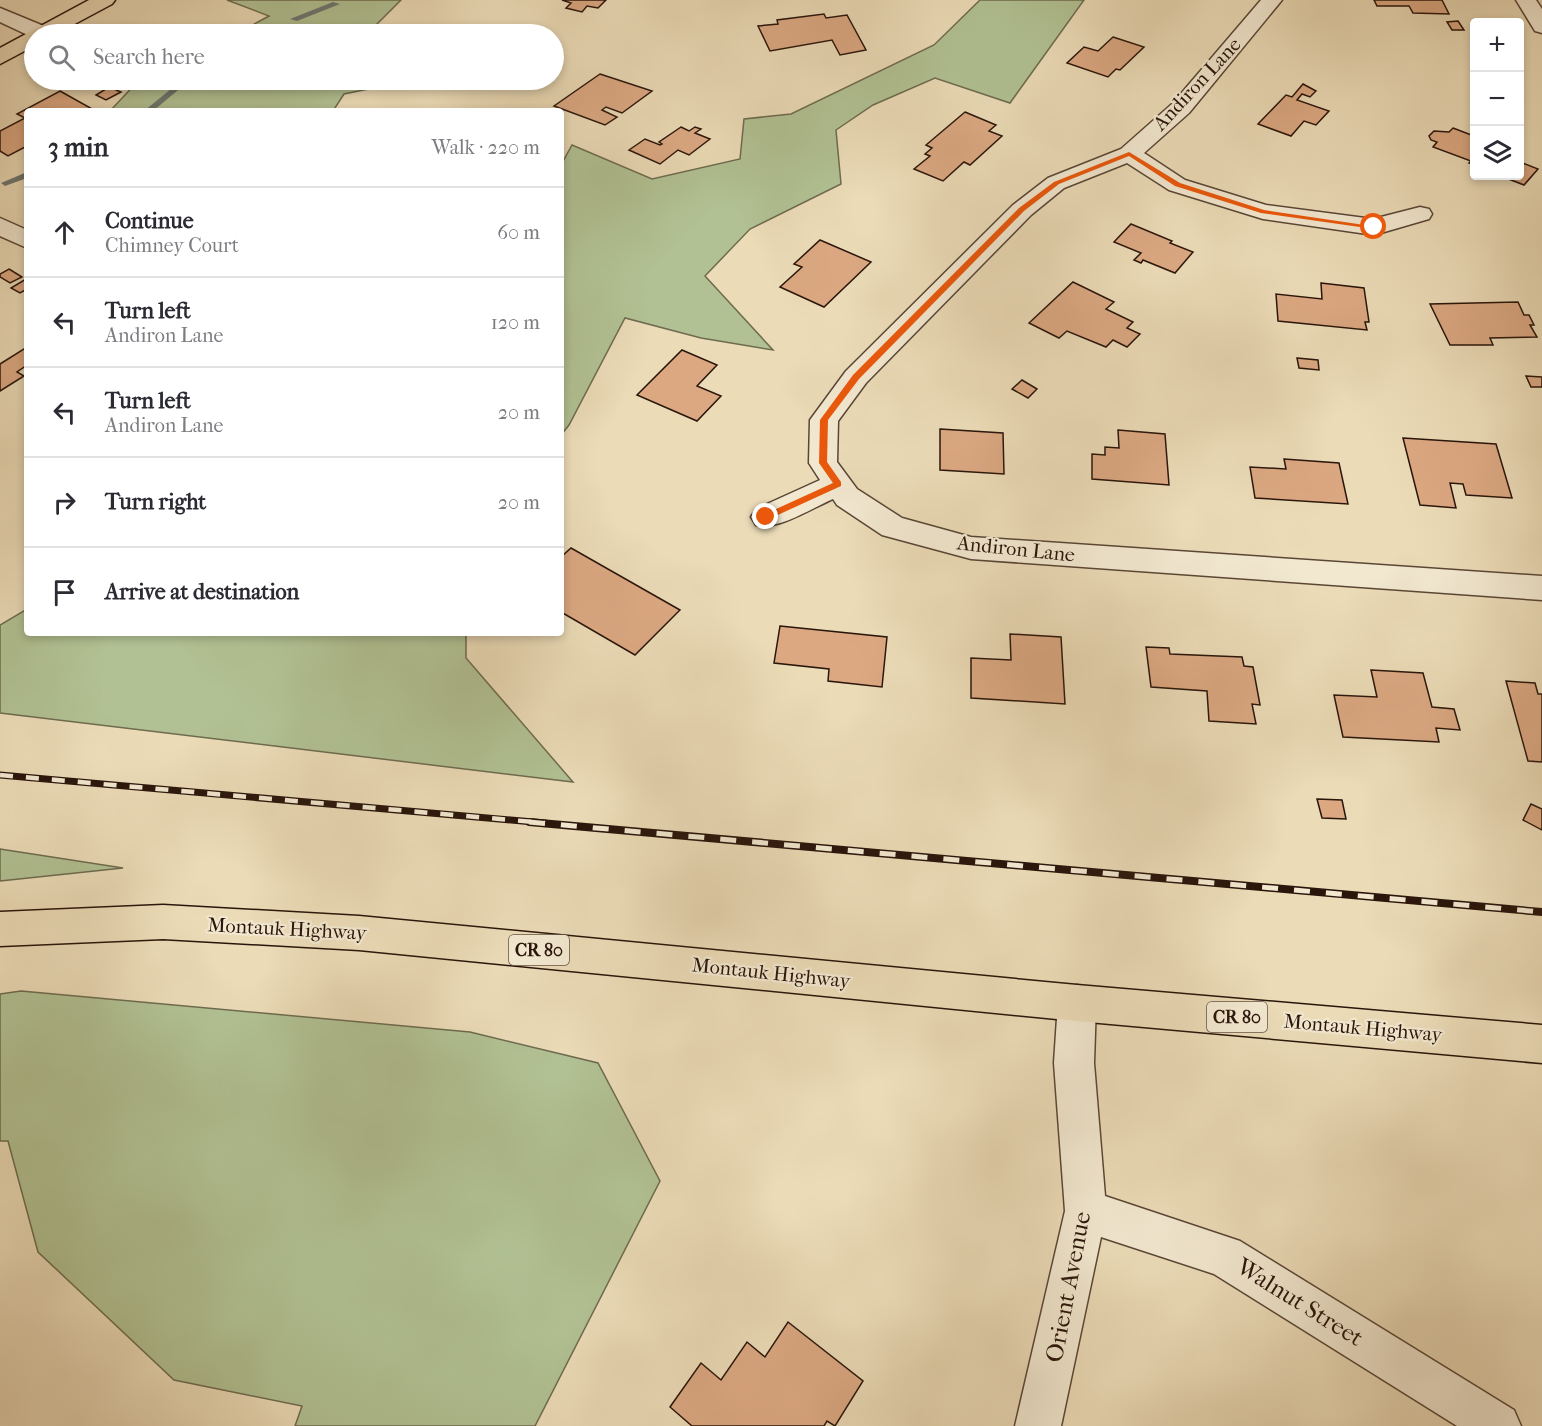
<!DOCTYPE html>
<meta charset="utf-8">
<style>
:root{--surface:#fff;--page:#f7f7f7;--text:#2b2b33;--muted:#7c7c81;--line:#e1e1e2}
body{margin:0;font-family:"IM FELL French Canon",serif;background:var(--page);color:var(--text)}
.controls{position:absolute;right:18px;top:18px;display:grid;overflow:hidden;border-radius:6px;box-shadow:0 3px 9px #0003}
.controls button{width:54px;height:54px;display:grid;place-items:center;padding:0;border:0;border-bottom:2px solid var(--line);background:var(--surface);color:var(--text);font:30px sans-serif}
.stop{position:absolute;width:18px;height:18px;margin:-14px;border:4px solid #ea580c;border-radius:50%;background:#fff}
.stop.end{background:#ea580c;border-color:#fff;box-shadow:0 2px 6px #0008}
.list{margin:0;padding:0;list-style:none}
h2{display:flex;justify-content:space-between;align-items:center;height:78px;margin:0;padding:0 24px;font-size:26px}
h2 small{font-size:20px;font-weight:400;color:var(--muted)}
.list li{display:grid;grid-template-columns:39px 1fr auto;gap:18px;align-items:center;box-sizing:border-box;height:90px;padding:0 24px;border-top:2px solid var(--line)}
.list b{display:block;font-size:22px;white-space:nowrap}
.list p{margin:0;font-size:20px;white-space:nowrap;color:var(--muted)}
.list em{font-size:20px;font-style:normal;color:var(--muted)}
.icon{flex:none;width:33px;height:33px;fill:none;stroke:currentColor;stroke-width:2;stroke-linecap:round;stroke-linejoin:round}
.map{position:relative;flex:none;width:1542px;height:1426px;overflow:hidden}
.search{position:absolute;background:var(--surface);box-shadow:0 3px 9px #0003;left:24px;top:24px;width:540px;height:66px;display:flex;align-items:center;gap:15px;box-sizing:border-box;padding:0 21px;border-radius:33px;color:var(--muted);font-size:22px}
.panel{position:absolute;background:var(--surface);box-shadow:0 3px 9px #0003;left:24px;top:108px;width:540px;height:528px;border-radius:6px}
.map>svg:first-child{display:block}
</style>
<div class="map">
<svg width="1542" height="1426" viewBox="0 0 1542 1426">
<rect width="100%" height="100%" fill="#ebdbb7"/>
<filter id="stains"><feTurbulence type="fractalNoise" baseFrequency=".00333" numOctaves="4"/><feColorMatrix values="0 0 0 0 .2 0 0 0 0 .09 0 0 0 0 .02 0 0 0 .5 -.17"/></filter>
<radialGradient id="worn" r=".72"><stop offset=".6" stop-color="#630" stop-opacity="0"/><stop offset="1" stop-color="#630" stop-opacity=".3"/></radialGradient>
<g fill="#b1c193" stroke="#6e6b4f" stroke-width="1.5">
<polygon points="227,0 401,0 367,34 161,34 169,30 238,33 269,16"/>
<polygon points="980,0 1084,0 1010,103 935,78 873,105 836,130 841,184 750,229 705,276 773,350 701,338 625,318 569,425 561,435 561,165 572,145 652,179 740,159 744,119 791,114 934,45"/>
<polygon points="139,80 413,80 344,94 333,111 110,111"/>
<polygon points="27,609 27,633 466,633 466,658 573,782 0,713 0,625"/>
<polygon points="0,849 123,868 0,881"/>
<polygon points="21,991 470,1032 598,1063 660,1181 535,1426 295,1426 302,1406 174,1380 38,1252 8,1141 0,1141 0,994"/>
</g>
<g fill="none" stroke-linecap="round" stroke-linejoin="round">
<g fill="#6d7771" fill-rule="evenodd">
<polygon points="333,2 340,4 297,21 290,19"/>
<polygon points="248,32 252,32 256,34 247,34"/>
<polygon points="182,80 190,80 153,111 144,111"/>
<polygon points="27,172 27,178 5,186 1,183"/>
</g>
</g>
<g fill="#dba882" stroke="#2a150b" stroke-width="1.5">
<polygon points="562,0 606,0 598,8 587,6 582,12 566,8 571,3"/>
<polygon points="1374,0 1442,0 1449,14 1413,13 1409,6 1377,6"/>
<polygon points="824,14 826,18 847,15 866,50 840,55 832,40 770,51 758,26 778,24 777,20"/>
<polygon points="1458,21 1464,30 1452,30 1447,22"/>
<polygon points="1113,37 1144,47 1120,70 1116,69 1108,77 1067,63 1084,47 1098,51"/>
<polygon points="600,74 652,91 622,113 606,107 602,110 617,117 605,125 554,106"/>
<polygon points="1303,84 1316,91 1310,97 1302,94 1297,100 1329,111 1316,125 1304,121 1291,136 1258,124 1286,95 1292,97"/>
<polygon points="109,87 121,92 106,100 96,95"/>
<polygon points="60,91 94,110 27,111 27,146 8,156 0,151 0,131 25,118 17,114"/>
<polygon points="965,112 996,125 989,131 1002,136 970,165 964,162 943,181 914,169 930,156 925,154 932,148 926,145"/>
<polygon points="681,127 689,131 695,127 701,129 695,133 710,139 689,155 678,150 660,164 629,150 645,139 660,145 662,144 659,142"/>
<polygon points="1453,128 1474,136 1474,165 1469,163 1471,161 1433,147 1437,142 1431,140 1429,136 1434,131 1449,132"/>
<polygon points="1520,162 1538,169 1524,185 1501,176 1520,176"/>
<polygon points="1131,224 1172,241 1170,243 1193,252 1175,273 1143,260 1141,263 1134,260 1141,253 1114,242"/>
<polygon points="820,240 871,262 824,307 780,287 802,267 794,264"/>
<polygon points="9,269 22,277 10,283 0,277 0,274"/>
<polygon points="26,279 27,289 20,293 11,288"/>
<polygon points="1073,282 1114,302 1106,309 1133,322 1127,328 1140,334 1127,347 1113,340 1106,347 1067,331 1059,338 1029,323"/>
<polygon points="1321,283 1364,288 1369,322 1365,322 1367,330 1278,321 1276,294 1322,299"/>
<polygon points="1518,302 1524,315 1529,315 1534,325 1530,325 1537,337 1490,338 1493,345 1450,345 1430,304"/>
<polygon points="27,347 27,365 17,372 24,376 0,391 0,364"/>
<polygon points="682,350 717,365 697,386 721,396 697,421 637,395"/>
<polygon points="1297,358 1318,360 1319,370 1299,368"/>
<polygon points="1526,376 1542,377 1542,387 1531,387"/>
<polygon points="1022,380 1037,389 1028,398 1012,389"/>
<polygon points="940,429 1003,433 1004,474 940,470"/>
<polygon points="1118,430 1165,434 1169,485 1092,479 1092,454 1105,455 1105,447 1119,448"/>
<polygon points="1403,438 1496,444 1512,498 1466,495 1463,484 1450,483 1456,508 1420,505"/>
<polygon points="1284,459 1339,463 1348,504 1255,498 1250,467 1286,469"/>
<polygon points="571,548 680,610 635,655 561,612 561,557"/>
<polygon points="780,626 887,637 882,687 828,681 829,669 774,663"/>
<polygon points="1010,634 1061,637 1065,704 971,698 971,658 1011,660"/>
<polygon points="1146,647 1169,648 1170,654 1242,657 1244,666 1253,667 1260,705 1252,704 1256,724 1209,721 1207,691 1151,687"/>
<polygon points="1371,670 1423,673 1432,707 1454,709 1460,730 1436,728 1439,742 1343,737 1334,695 1377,697"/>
<polygon points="1506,681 1535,683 1538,694 1542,694 1542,762 1528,761"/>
<polygon points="1317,799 1342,800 1346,819 1322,818"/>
<polygon points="1531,804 1542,809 1542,830 1523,820"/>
<polygon points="788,1322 863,1381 835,1426 827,1421 824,1426 692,1426 670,1407 701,1363 721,1380 747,1342 765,1357"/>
</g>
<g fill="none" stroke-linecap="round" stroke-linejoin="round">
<defs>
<g id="minor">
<path d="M1261 0H1282L1189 113 1144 153 1185 180 1266 205 1373 219 1420 207 1429 209 1432 214 1429 219 1374 235 1263 219 1169 190 1127 163 1064 188 1031 215 866 383 838 421 837 462 857 489 902 518 971 537 1542 576V600L971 559 882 535 837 505 833 499C812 508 777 531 756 525L751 517 756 509 820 480 809 463 810 420 846 371 1013 205 1048 178 1121 149 1173 103Z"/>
<polygon points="1516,0 1536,0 1542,9 1542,33 1535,31"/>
<polygon points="0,8 51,29 54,34 34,34 34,38 0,22"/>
<polygon points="0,218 27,230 27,248 0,236"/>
<polygon points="1077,985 1090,990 1096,1003 1094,1063 1105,1196 1240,1241 1514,1410 1521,1426 1457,1426 1214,1274 1101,1237 1061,1426 1015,1426 1065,1211 1054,1063 1058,1003 1064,990"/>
</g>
<g id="major">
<polygon points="89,0 115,0 112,4 56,34 34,34 34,46 0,64 0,48"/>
<polygon points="163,905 359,916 1077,985 1542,1025 1542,1063 1077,1021 359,950 163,939 0,946 0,912"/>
</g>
</defs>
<use href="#minor" stroke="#5a4636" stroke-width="3"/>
<use href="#major" stroke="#2a150b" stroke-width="3"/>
<use href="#minor" fill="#f2e8d0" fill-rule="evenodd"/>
<use href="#major" fill="#ebdbb7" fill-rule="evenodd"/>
<defs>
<polyline id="rail-far1" points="0,775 545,823"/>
<polyline id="rail" points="529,822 1542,912"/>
</defs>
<use href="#rail-far1" stroke="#2a150b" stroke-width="7"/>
<use href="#rail" stroke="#2a150b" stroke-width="8"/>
<use href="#rail-far1" stroke="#f2e8d0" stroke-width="4.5" stroke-dasharray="13" stroke-linecap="butt"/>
<use href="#rail" stroke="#f2e8d0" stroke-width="5" stroke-dasharray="16" stroke-linecap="butt"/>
</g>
<polygon fill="#ea580c" points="1129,152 1180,183 1264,210 1378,227 1374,229 1261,213 1175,186 1129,156 1059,184 1024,211 859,379 828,420 827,462 841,482 841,486 769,519 763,519 763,515 833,483 819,463 820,420 853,375 1019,208 1054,182"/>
<g text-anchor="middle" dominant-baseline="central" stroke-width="4.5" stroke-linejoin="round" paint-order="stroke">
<g fill="#f2e8d0" stroke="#665446" stroke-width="1.5">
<rect x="509" y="935" width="60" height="30" rx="4.5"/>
<rect x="1207" y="1002" width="60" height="30" rx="4.5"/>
</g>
<g font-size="18" font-weight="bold" fill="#2a150b">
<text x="539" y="950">CR 80</text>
<text x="1237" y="1017">CR 80</text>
</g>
<g font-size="20" fill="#2a150b" stroke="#f2e8d0">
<text transform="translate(1197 84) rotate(-47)">Andiron Lane</text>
<text transform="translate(1016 549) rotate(6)">Andiron Lane</text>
<text transform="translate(287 929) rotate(3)">Montauk Highway</text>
<text transform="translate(771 973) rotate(6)">Montauk Highway</text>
<text transform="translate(1363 1028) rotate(5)">Montauk Highway</text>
</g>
<g font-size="24" fill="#2a150b" stroke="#f2e8d0">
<text transform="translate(1068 1287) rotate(-79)">Orient Avenue</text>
<text transform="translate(1300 1302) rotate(32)">Walnut Street</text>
</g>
</g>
<rect width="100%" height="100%" filter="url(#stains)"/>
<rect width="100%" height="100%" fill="url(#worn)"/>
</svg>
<div class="controls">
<button>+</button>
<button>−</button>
<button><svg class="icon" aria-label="layers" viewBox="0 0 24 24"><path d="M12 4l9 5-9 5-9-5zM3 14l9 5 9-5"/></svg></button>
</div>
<div class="stop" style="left:1374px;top:227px"></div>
<div class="stop end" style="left:766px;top:517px"></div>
<div class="search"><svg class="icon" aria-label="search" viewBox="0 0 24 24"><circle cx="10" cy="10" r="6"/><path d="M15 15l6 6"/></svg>Search here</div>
<section class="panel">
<h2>3 min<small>Walk · 220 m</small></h2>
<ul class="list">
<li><svg class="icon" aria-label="ahead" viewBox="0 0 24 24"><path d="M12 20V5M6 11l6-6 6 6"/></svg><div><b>Continue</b><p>Chimney Court</p></div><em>60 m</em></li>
<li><svg class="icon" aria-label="left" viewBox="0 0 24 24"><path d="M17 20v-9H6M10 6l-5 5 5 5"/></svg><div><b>Turn left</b><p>Andiron Lane</p></div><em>120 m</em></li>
<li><svg class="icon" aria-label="left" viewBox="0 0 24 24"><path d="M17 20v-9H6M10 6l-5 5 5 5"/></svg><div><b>Turn left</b><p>Andiron Lane</p></div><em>20 m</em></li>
<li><svg class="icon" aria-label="right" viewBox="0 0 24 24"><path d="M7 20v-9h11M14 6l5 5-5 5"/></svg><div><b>Turn right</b></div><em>20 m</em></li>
<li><svg class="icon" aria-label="arrive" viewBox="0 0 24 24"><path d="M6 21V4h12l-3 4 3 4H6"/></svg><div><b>Arrive at destination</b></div></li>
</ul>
</section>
</div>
